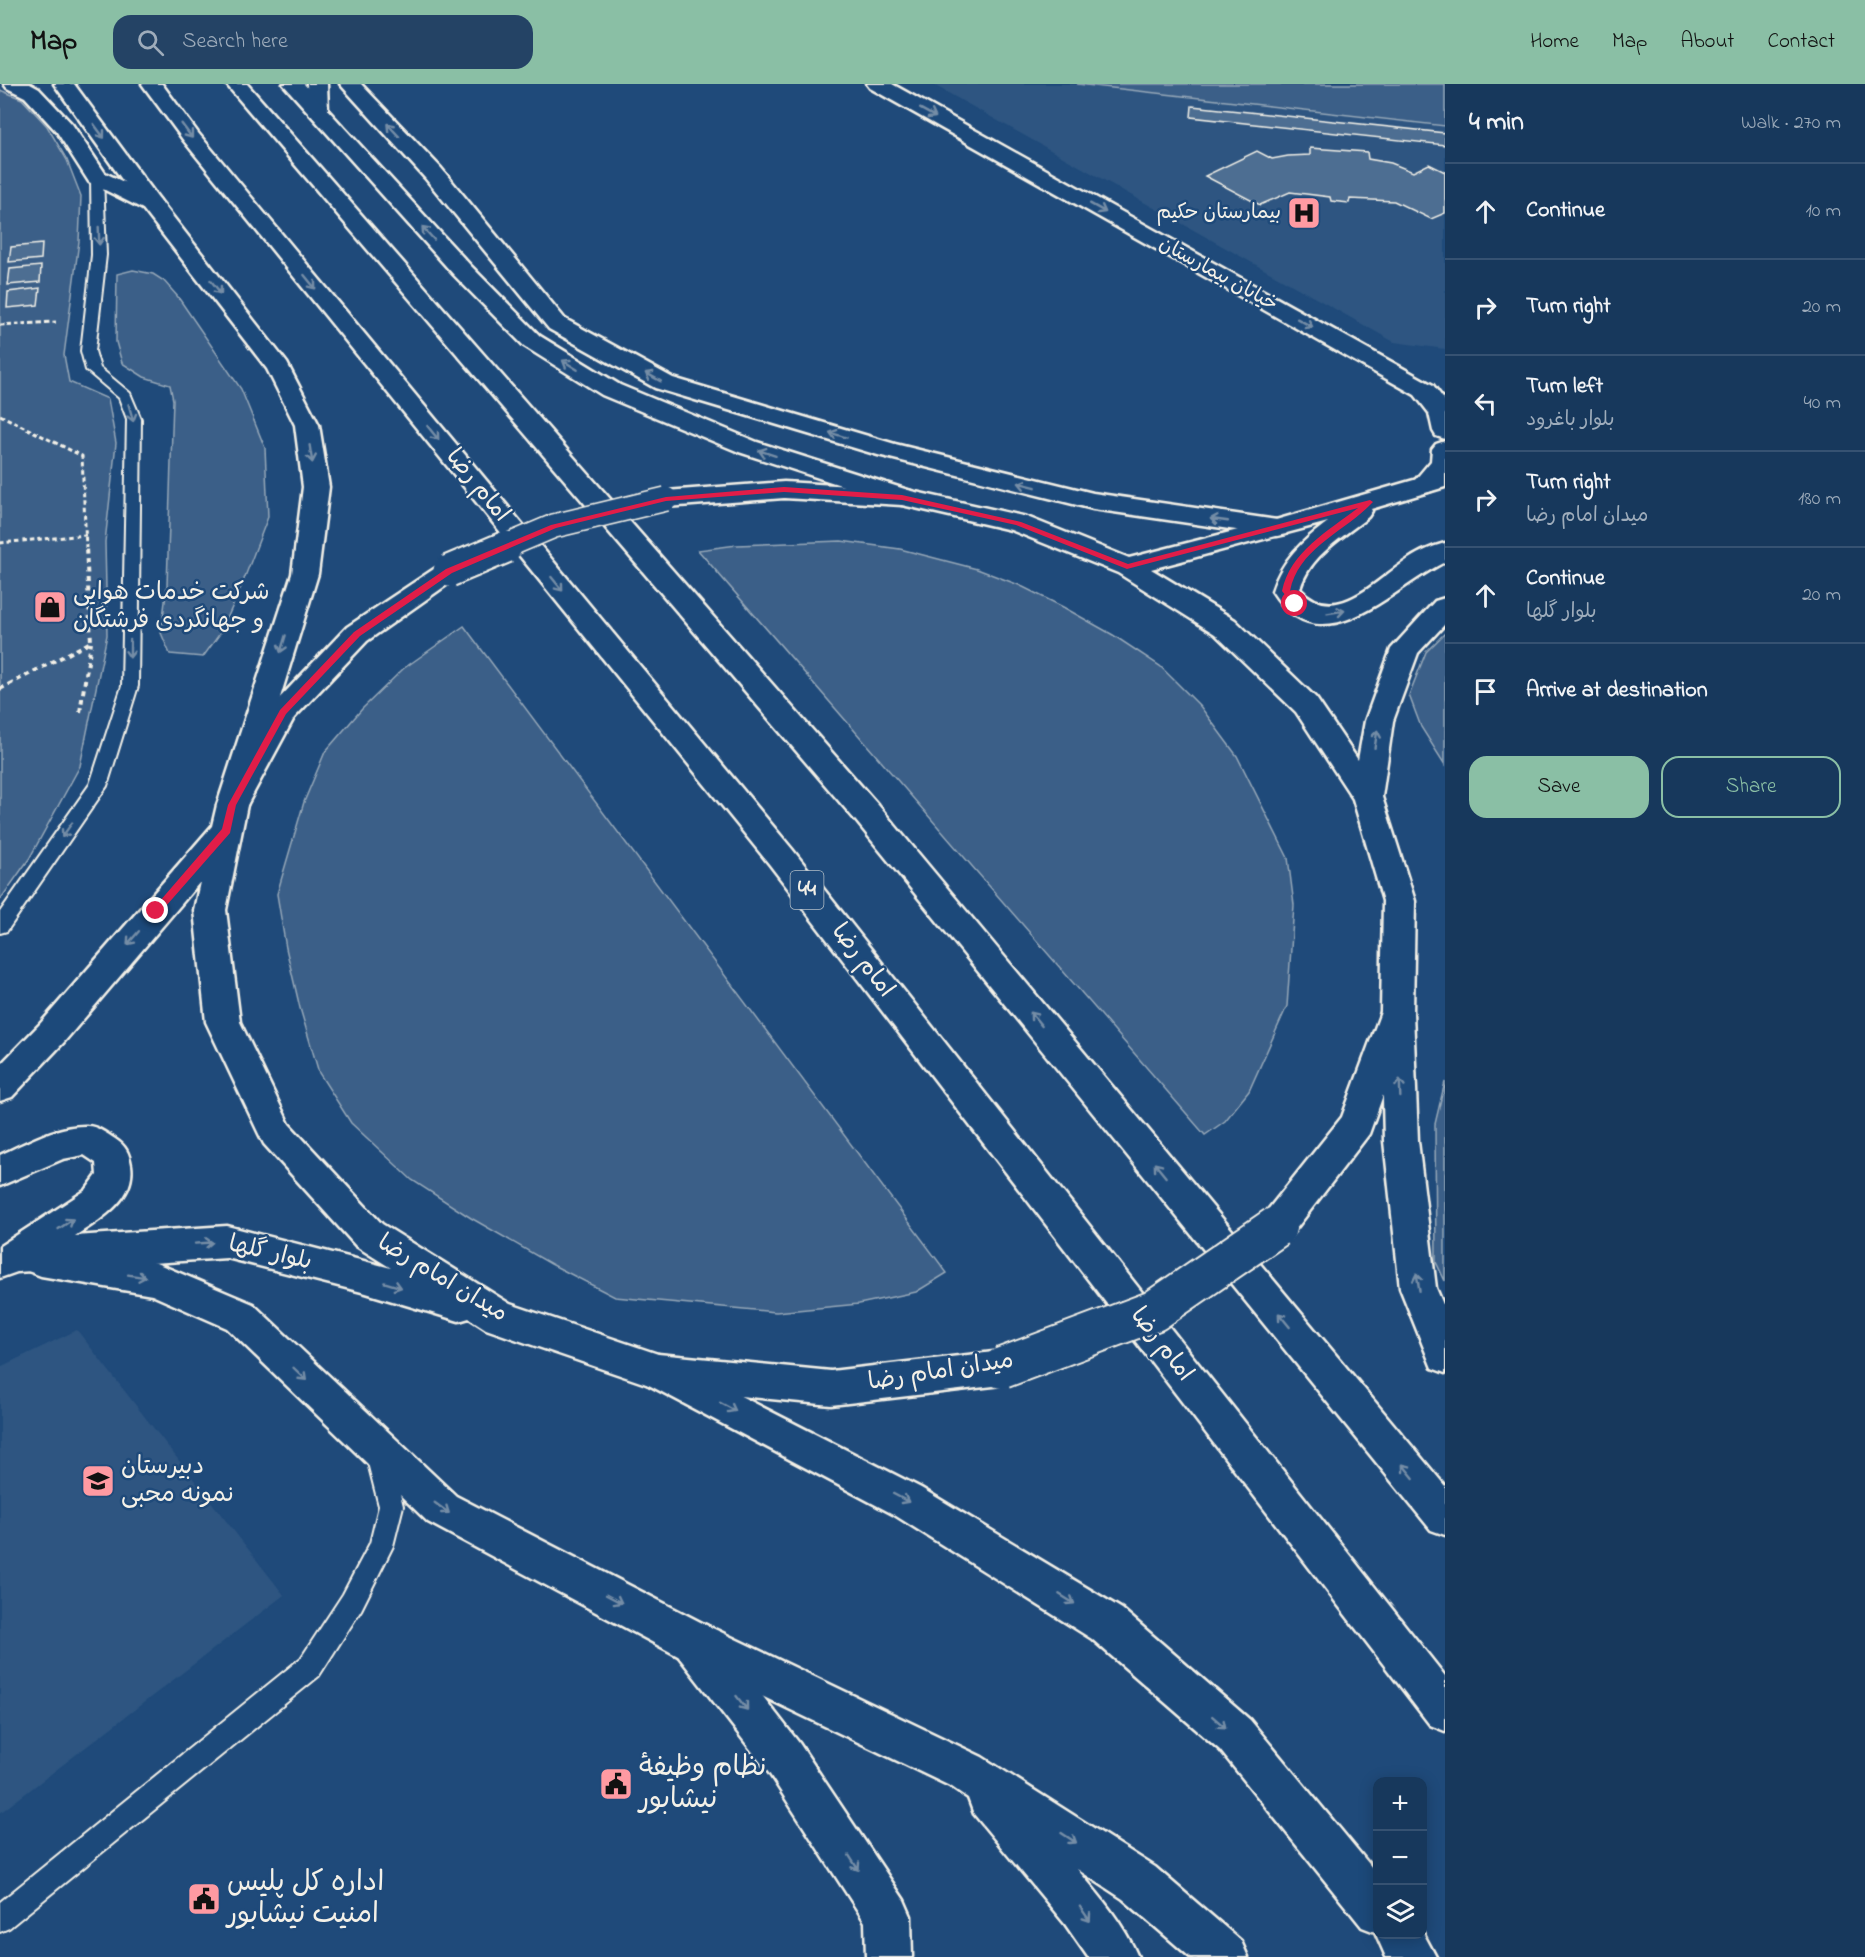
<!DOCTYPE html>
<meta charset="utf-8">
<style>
:root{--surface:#17385c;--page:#244365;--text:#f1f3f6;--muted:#9eacbb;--line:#365272;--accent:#8abfa5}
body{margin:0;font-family:"Indie Flower","Playpen Sans Arabic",sans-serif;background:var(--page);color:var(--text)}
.controls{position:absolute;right:18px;bottom:18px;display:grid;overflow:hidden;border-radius:12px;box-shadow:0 3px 15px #0003}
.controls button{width:54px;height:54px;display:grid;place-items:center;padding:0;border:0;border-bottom:2px solid var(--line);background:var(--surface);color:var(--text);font:30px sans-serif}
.stop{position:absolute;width:18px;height:18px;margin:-14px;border:4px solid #e11d48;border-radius:50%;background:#fff}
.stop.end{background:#e11d48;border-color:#fff;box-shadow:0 2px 6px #0008}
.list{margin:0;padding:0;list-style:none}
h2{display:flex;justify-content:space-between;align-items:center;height:78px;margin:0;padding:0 24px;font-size:26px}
h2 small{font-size:20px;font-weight:400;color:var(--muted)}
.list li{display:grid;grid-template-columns:39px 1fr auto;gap:18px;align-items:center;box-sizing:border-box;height:96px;padding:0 24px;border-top:2px solid var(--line)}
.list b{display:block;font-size:22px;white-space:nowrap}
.list p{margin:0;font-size:20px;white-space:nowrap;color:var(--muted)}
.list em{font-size:20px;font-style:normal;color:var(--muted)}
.actions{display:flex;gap:12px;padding:18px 24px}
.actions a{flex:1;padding:14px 0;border:2px solid var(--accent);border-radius:18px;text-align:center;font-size:21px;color:var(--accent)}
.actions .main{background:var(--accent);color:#111}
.icon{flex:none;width:33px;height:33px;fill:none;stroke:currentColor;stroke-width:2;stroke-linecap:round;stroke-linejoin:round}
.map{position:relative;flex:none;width:1445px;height:1873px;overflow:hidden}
header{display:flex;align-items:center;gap:36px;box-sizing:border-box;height:84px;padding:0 30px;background:var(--accent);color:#111}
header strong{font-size:28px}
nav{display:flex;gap:33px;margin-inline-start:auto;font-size:21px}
.search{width:420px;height:54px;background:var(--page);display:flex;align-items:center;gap:15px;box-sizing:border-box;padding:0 21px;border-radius:18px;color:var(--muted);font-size:22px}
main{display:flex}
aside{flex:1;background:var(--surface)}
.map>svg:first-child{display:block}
</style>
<header>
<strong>Map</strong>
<div class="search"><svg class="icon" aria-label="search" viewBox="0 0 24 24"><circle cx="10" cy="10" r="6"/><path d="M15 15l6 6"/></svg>Search here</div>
<nav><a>Home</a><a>Map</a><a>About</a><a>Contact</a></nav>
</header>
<main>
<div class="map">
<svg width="1445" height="1873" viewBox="0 0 1445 1873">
<rect width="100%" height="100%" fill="#1f4a7a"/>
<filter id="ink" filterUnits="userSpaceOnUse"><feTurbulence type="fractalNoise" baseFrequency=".0167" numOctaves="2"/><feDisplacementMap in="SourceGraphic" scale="12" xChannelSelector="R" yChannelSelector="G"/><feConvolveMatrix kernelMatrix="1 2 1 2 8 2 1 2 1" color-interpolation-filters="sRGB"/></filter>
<g filter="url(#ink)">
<g fill="#2d5581">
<polygon points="932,0 1445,0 1445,265 1394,258"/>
<polygon points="77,1246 284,1511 0,1729 0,1283"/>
</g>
<g fill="#3a5f88" stroke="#97a8b8" stroke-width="1.5">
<polygon points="1077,0 1445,0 1445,42"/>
<polygon points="0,6 22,15 47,42 67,76 81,112 79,157 64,271 69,298 108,315 116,359 105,458 107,551 80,682 29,775 0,816"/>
<polygon points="133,186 153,190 164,197 178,213 241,305 265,364 268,433 241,503 221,548 203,573 170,570 161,549 167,502 173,316 170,301 144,293 122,279 116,258 117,190"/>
<polygon points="841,457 900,465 977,485 1019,501 1063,523 1113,551 1160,582 1200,622 1237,672 1288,774 1294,821 1287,922 1249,1007 1225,1037 1205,1051 698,466 737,461"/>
<polygon points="464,542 947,1189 916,1208 859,1220 776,1228 615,1213 551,1180 471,1134 412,1096 351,1039 319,989 300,924 286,864 277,810 304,718 325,668 362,625 403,585"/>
<polygon points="1445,549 1445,681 1421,643 1409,611 1426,568"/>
<polygon points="1445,998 1445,1197 1436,1178 1435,1040"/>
</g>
<g fill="#4d6e92" stroke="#f4f1e8" stroke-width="1.5">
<polygon points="1192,22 1445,49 1445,61 1191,33"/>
<polygon points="1310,64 1367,68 1368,75 1391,79 1413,88 1429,80 1445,88 1445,129 1431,135 1394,117 1350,115 1349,119 1331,117 1330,113 1290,108 1260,121 1205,92 1257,67 1272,75 1288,72 1310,71"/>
<polygon points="42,160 41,175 9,178 11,163"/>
<polygon points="41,182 40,198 8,201 10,185"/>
<polygon points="40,204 38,221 7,224 8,208"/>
</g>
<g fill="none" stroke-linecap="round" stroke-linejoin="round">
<defs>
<g id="lane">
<polygon points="97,89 103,93 106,171 95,267 100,284 130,309 141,335 138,602 107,702 7,847 0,849 0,828 90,700 122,602 127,335 119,314 86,286 81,267 92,171 91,93"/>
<polygon points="378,1360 386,1363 390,1371 403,1422 393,1462 361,1526 319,1592 9,1844 0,1848 0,1818 301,1574 343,1510 370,1459 379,1422 366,1371 370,1363"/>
</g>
<polygon id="street" points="694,1537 709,1543 799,1659 904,1816 911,1832 912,1873 866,1873 865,1838 769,1689 679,1573 673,1558 679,1543"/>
<g id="secondary">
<polygon points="4,0 30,0 39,5 72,40 105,89 159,115 162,120 159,125 151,127 143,125 89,98 57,48 25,13 7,4"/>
<polygon points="307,0 327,0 328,27 325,31 318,33 311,31 308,27"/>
<polygon points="340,0 361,0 441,84 565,235 673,294 895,360 1093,409 1277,436 1286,438 1290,444 1286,450 1277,452 1093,425 878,371 655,304 549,245 425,94"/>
<polygon points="867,0 892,0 1433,301 1445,317 1445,355 1436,352 1433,347 1429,329 1415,311 870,4"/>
<path d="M1445 357C1445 367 1445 383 1445 392 1440 406 1427 411 1414 408L1410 402 1431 377 1432 365 1436 360Z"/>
<path d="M41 1160 156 1179 253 1220 456 1412 708 1542 982 1673 1155 1783 1241 1857 1248 1873H1190L1123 1815 1077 1785C1100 1812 1124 1840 1138 1873H1088L1065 1840 974 1730 968 1714 952 1703 678 1572 428 1438 227 1244 152 1211 41 1192 28 1187 23 1176 28 1165Z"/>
</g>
<g id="primary">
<path d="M1445 387V403L1371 425 1372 427 1368 433C1342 454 1310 471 1300 505 1334 542 1372 500 1403 479 1415 470 1430 463 1445 459V478C1393 502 1322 586 1272 507 1282 476 1302 457 1328 438L1151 485 1235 536 1316 614 1358 676 1365 637 1391 565 1435 517 1445 514V540L1418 569 1393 637 1382 713 1415 817 1413 928 1369 1050 1289 1154 1276 1159 1263 1154 1258 1143 1263 1132 1342 1033 1381 928 1383 817 1353 715 1296 628 1215 550 1118 489 1011 446 902 421 784 414 666 423 657 421 653 415 657 409 666 407 784 398 902 405 1027 433 1129 474 1269 438Z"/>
<path d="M449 478 458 481 462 487 458 493 367 557 294 634 247 721 226 826 240 938 289 1040 382 1140 510 1220 658 1270 831 1287 1002 1267 1015 1272 1021 1284 1015 1296 1002 1301 831 1321 658 1304 486 1245 469 1234 459 1237 366 1209 227 1174 17 1188 0 1194V1162L86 1106 97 1091 96 1079 84 1071 63 1075 0 1102V1071C27 1059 56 1041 87 1042 97 1042 107 1050 115 1055 126 1062 129 1069 131 1081 136 1115 100 1136 75 1152L227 1142 391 1184 356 1162 264 1060 259 1050 206 938 194 826 200 798 64 958 12 1013 0 1017V981L40 940 212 742 217 721 273 621 347 543 440 481Z"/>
</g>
<g id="highway">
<polygon points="54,0 74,0 159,115 287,279 319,341 329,403 318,490 247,721 243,729 232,732 221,729 217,721 292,490 303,403 295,341 267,285 143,125"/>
<polygon points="142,0 162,0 198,49 792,765 1445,1592 1445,1647 1430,1641 770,781 184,57"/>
<polygon points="226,0 247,0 878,721 1445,1402 1445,1451 1431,1446 856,737"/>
<polygon points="283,0 304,0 470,181 540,252 620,301 757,358 911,407 915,413 911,419 902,421 739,368 602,311 524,262 454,191"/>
<polygon points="1397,915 1409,919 1413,928 1418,1057 1436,1204 1445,1225 1445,1289 1432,1284 1400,1204 1384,1057 1381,928 1385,919"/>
<polygon points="658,1270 921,1404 1122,1525 1250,1636 1378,1791 1378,1850 1422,1850 1422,1847 1436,1873 1386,1873 1375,1848 1362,1843 1220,1666 1092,1555 893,1430 645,1299 639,1287 645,1275"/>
</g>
</defs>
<use href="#lane" stroke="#f4f1e8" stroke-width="4"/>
<use href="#street" stroke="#f4f1e8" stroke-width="5"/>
<use href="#secondary" stroke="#f4f1e8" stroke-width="5"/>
<use href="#primary" stroke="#f4f1e8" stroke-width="5"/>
<use href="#highway" stroke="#f4f1e8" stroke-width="5"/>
<g stroke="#f4f1e8" stroke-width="3" stroke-dasharray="4.5 3" stroke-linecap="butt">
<polyline points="0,241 56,238"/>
<polyline points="0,331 82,372 86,464"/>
<polyline points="0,459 86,451"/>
</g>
<g stroke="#f4f1e8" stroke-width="4" stroke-dasharray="5 4.5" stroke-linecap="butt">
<polyline points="0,605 91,558 86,463"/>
<polyline points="80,628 91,559"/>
</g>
<use href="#lane" fill="#1f4a7a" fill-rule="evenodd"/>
<use href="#street" fill="#1f4a7a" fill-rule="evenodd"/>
<use href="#secondary" fill="#1f4a7a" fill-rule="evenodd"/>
<use href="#primary" fill="#1f4a7a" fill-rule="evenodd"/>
<use href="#highway" fill="#1f4a7a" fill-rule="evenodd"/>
<defs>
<polyline id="primary-bridge-far2" points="502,464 554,442 666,415"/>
<polyline id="primary-bridge-far1" points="449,487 506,463"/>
<polyline id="primary-bridge" points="1002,1284 1154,1227 1276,1143"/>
</defs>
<use href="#primary-bridge-far2" stroke="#f4f1e8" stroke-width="26" stroke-linecap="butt"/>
<use href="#primary-bridge-far1" stroke="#f4f1e8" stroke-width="35" stroke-linecap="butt"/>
<use href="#primary-bridge" stroke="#f4f1e8" stroke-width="44" stroke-linecap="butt"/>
<use href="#primary-bridge-far2" stroke="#1f4a7a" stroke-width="23"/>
<use href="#primary-bridge-far1" stroke="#1f4a7a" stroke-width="31"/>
<use href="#primary-bridge" stroke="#1f4a7a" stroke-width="40"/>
</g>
<defs><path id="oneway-shaft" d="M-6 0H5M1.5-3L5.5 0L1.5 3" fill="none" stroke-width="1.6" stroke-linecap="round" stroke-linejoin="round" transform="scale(1.5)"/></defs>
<g stroke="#748da6">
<use href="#oneway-shaft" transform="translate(928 29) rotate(29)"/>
<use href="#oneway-shaft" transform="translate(393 46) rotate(-133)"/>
<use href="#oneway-shaft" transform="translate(99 47) rotate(54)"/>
<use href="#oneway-shaft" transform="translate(187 47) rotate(53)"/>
<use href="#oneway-shaft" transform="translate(1098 124) rotate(29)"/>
<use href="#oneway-shaft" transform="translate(428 149) rotate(-132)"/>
<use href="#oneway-shaft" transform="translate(99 152) rotate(88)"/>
<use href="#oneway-shaft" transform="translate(310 198) rotate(51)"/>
<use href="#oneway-shaft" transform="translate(216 203) rotate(52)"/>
<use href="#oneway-shaft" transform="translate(1305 239) rotate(29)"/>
<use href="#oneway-shaft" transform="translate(570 281) rotate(-148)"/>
<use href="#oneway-shaft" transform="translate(653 293) rotate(-151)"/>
<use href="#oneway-shaft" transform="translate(131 329) rotate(74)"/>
<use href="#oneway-shaft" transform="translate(433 349) rotate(51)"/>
<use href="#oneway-shaft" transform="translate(838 351) rotate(-163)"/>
<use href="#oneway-shaft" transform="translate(767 369) rotate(-162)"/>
<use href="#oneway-shaft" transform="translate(311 370) rotate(81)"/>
<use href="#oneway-shaft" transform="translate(1027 401) rotate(-166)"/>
<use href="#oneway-shaft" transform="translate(1219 436) rotate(-172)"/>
<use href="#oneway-shaft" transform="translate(557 500) rotate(51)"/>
<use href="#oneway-shaft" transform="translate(1336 528) rotate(-9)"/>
<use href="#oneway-shaft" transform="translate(283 560) rotate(107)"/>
<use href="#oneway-shaft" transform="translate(130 565) rotate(91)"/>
<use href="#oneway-shaft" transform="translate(1376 655) rotate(-81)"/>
<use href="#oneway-shaft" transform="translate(67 746) rotate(125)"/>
<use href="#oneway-shaft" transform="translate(133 854) rotate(131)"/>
<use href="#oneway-shaft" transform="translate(1036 935) rotate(-129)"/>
<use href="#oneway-shaft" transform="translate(1400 1004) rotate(-92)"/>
<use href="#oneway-shaft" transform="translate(1160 1086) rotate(-129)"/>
<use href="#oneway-shaft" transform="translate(66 1140) rotate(-34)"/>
<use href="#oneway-shaft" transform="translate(204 1159) rotate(-4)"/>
<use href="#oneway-shaft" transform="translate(137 1192) rotate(9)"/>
<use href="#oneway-shaft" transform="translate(1418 1198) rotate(-100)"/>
<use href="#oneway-shaft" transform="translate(393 1201) rotate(17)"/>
<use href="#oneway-shaft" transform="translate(1284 1236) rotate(-129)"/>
<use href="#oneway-shaft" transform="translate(300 1290) rotate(44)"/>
<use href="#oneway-shaft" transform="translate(728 1323) rotate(28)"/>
<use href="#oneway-shaft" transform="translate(1408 1387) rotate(-129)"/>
<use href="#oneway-shaft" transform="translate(901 1414) rotate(28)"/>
<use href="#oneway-shaft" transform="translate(442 1424) rotate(36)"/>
<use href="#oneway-shaft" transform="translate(614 1515) rotate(28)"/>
<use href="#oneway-shaft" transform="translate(1067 1515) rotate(32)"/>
<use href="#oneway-shaft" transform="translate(742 1619) rotate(52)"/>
<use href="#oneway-shaft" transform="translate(1219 1638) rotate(41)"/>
<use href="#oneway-shaft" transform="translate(1069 1754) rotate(33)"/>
<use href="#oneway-shaft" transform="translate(854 1779) rotate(57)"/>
<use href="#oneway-shaft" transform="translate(1085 1830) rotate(55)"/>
</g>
</g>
<path fill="#e11d48" d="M784 403 902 411 1021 438 1128 480 1370 416 1373 418C1345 448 1299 463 1290 507L1299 520 1295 523 1282 507C1290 468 1328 447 1358 424L1127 485 1016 441 902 416 784 408 666 417 556 444 452 489 360 552 286 630 236 721 230 749 159 830H153V825L222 745 228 721 280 626 354 548 446 485 551 441 666 413Z"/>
<defs>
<symbol id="hospital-square" viewBox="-11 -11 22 22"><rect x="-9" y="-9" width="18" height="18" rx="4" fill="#ff9aa2" stroke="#1f4a7a"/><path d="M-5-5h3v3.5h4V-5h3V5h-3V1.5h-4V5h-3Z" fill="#111"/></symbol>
<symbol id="shop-square" viewBox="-11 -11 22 22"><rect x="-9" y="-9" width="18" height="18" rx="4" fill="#ff9aa2" stroke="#1f4a7a"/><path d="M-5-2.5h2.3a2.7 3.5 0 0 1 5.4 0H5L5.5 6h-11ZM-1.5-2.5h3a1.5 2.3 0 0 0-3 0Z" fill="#111"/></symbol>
<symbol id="school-square" viewBox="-11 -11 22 22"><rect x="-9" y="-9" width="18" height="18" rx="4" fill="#ff9aa2" stroke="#1f4a7a"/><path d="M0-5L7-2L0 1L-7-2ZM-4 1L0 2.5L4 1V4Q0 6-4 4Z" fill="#111"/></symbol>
<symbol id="civic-square" viewBox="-11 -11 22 22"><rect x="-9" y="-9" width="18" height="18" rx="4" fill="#ff9aa2" stroke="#1f4a7a"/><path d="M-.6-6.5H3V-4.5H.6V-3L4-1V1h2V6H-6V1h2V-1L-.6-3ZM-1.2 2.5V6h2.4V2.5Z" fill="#111"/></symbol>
</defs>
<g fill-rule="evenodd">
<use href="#hospital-square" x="1285" y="110" width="38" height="38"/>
<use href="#shop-square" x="31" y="504" width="38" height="38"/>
<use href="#school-square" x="79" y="1378" width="38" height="38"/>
<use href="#civic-square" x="597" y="1681" width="38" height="38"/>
<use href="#civic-square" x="185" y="1796" width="38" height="38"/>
</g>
<g text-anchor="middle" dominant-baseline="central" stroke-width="5" stroke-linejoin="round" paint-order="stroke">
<g font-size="20" fill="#f4f1e8" stroke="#1f4a7a" text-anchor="end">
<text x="1281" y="129">بیمارستان حکیم</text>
</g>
<g font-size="20" fill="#f4f1e8" stroke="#1f4a7a">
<text transform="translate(1218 191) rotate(29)">خیابان بیمارستان</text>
</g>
<rect fill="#1f4a7a" stroke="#b4bfc7" stroke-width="1.5" x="790.5" y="787" width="33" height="38" rx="4.5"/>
<g font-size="22" font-weight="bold" fill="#f4f1e8">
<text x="807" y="806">44</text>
</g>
<g font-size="24" fill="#f4f1e8" stroke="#1f4a7a">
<text transform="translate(477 402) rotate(51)">امام رضا</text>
<text transform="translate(862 877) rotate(52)">امام رضا</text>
<text transform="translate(270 1170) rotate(13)">بلوار گلها</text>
<text transform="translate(442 1195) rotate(31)">میدان امام رضا</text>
<text transform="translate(1161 1261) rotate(52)">امام رضا</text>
<text transform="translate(941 1288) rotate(-9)">میدان امام رضا</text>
</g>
<g font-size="24" fill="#f4f1e8" stroke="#1f4a7a" text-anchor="start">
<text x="73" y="509">شرکت خدمات هوایی<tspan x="73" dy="28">و جهانگردی فرشتگان</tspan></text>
<text x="121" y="1383">دبیرستان<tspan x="121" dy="28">نمونه محبی</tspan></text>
</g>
<g font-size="28" fill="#f4f1e8" stroke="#1f4a7a" text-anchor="start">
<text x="639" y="1684">نظام وظیفهٔ<tspan x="639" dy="32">نیشابور</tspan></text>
<text x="227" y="1799">اداره کل پلیس<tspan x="227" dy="32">امنیت نیشابور</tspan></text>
</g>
</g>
</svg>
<div class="controls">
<button>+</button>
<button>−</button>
<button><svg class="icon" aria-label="layers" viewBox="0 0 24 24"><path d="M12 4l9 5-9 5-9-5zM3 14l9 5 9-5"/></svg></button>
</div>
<div class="stop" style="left:1295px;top:520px"></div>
<div class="stop end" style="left:156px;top:827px"></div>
</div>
<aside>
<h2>4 min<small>Walk · 270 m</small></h2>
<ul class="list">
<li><svg class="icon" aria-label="ahead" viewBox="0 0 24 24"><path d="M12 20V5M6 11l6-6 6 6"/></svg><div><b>Continue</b></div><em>10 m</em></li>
<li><svg class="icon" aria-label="right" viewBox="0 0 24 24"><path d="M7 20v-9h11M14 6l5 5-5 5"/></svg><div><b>Turn right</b></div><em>20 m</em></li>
<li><svg class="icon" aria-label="left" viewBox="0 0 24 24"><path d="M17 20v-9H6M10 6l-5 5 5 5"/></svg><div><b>Turn left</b><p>بلوار باغرود</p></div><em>40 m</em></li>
<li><svg class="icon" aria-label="right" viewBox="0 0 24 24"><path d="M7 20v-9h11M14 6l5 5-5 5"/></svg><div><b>Turn right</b><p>میدان امام رضا</p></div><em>180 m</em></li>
<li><svg class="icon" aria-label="ahead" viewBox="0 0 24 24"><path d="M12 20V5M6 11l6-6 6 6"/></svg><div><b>Continue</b><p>بلوار گلها</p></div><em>20 m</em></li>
<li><svg class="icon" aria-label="arrive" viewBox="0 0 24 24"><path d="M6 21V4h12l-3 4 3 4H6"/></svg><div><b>Arrive at destination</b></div></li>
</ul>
<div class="actions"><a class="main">Save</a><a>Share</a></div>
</aside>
</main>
